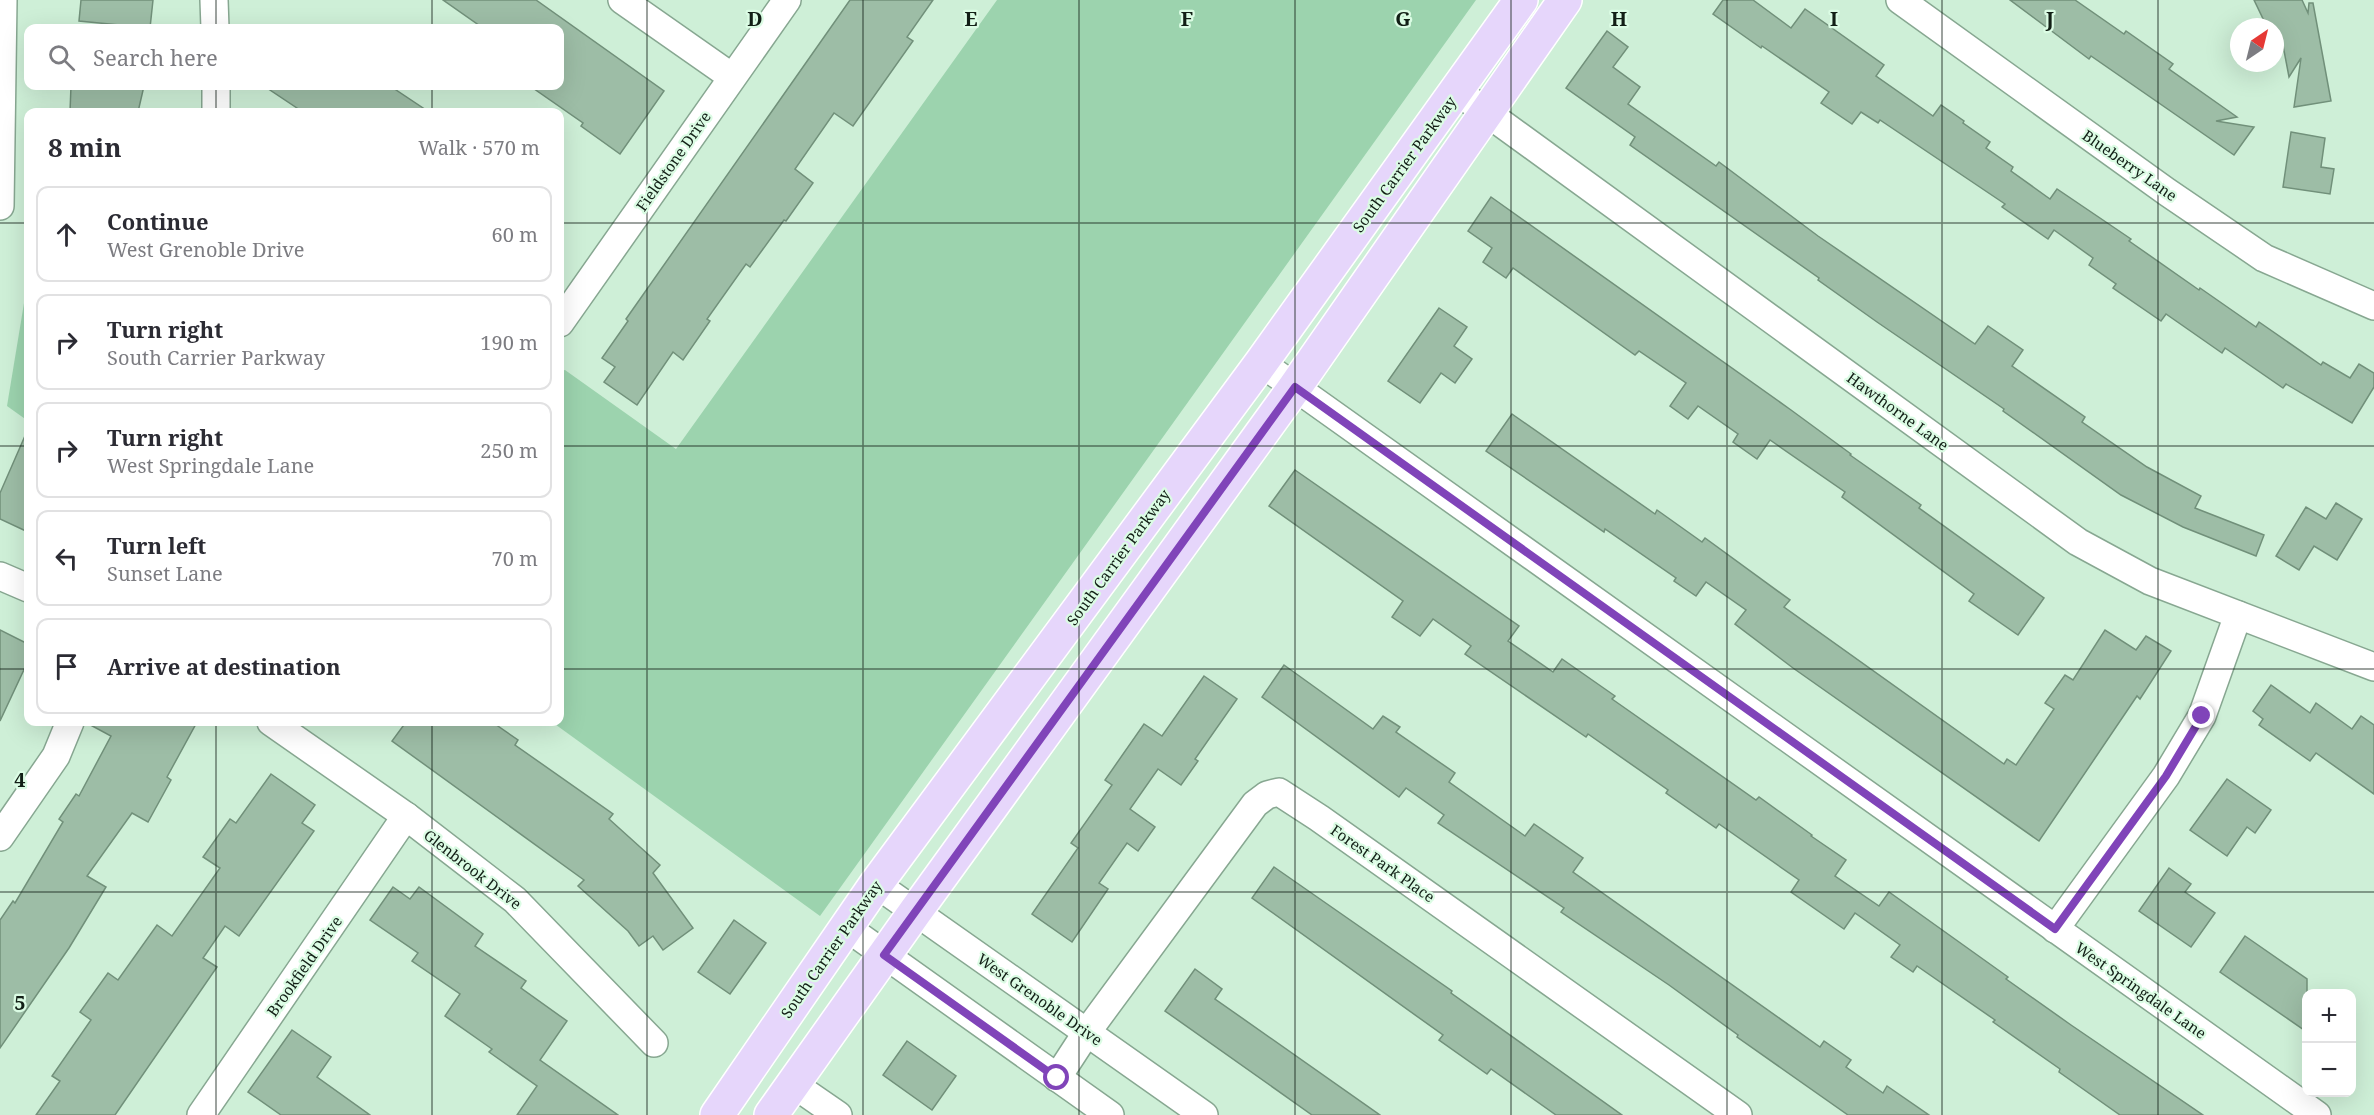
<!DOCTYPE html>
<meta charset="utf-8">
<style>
:root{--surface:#fff;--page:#f2f2f3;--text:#2b2b33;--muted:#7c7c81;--line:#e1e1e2}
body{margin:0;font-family:"Noto Serif",serif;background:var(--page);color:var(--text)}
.controls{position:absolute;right:18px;bottom:18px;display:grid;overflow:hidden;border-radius:12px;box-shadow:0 6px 24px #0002}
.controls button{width:54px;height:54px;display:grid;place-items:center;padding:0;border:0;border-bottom:2px solid var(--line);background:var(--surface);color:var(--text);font:30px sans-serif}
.compass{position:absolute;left:2230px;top:18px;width:54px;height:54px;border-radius:50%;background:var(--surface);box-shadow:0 6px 24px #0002;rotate:35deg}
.stop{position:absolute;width:18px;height:18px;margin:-14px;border:4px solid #8044b9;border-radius:50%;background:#fff}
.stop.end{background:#8044b9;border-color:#fff;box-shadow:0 2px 6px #0008}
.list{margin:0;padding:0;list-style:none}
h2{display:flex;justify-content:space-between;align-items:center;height:78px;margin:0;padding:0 24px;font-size:26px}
h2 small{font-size:20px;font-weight:400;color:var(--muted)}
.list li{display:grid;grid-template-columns:39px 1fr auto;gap:18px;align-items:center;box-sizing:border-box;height:96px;margin:0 12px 12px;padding:0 12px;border:2px solid var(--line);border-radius:12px}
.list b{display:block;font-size:22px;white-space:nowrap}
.list p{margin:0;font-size:20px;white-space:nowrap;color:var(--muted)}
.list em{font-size:20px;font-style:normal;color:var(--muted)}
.icon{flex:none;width:33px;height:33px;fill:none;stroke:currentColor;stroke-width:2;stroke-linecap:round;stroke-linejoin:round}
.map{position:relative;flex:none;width:2374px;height:1115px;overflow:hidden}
.search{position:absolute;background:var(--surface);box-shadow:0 6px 24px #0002;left:24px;top:24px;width:540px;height:66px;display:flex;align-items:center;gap:15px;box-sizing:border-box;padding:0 21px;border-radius:12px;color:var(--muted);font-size:22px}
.panel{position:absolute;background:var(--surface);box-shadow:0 6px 24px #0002;left:24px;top:108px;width:540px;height:618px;border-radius:12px}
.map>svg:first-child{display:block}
</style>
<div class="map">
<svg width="2374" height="1115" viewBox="0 0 2374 1115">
<rect width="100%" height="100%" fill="#ceefd7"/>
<g fill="#9cd3ae">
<polygon points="997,0 1476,0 820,916 552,722 560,722 560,371 565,370 676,449"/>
<polygon points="28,279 28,421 7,406"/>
</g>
<g fill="#9dbda6" stroke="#71907a" stroke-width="1.5">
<polygon points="81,0 153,0 150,28 79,21"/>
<polygon points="443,0 536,0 664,91 620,154 581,126 583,123 530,86 560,86 560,28 483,28"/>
<polygon points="850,0 933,0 907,37 913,41 853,126 834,113 795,169 813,183 786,221 784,220 750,267 746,264 707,319 710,321 683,360 673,352 637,405 604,382 615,367 602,358 628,321 626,319"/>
<polygon points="1723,0 1753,0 1791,28 1805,9 1884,65 1876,76 1933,116 1941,105 1964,121 1963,123 1990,142 1986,148 2013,167 2011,171 2050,199 2057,189 2131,239 2129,241 2199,290 2200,288 2256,327 2259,322 2321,365 2323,362 2350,378 2359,364 2374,373 2374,387 2352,423 2286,384 2283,388 2225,348 2222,353 2166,314 2161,321 2113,288 2116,284 2089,265 2093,258 2054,230 2048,239 2002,207 2005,204 1880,120 1878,123 1861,112 1852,124 1821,103 1829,92 1762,46 1761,48 1713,14"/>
<polygon points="2010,0 2075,0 2124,34 2126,31 2173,64 2169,69 2237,117 2216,121 2254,127 2234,155 2091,56 2089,59"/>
<polygon points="2254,0 2302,0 2308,13 2309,3 2313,3 2331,101 2294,107 2301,58 2289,77 2282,40 2275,43 2275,27 2267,27"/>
<polygon points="1607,31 1628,47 1613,67 1640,87 1628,104 1716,166 1719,162 1818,236 1975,344 1988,326 2023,350 2012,366 2085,417 2082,422 2147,467 2201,496 2195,508 2264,535 2256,556 2183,527 2121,495 2003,411 2004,409 1877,322 1818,280 1819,278 1630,145 1635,137 1566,88"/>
<polygon points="71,86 144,86 138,112 70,112"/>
<polygon points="264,86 390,86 429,112 303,112"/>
<polygon points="2291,132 2325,138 2321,167 2334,169 2330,194 2283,187"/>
<polygon points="1491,197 1791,410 1851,454 1850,455 1921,505 1919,508 2044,598 2018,635 1969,601 1974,594 1842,497 1845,492 1770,440 1757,459 1733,442 1738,434 1698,406 1688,419 1670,406 1686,383 1639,351 1635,355 1513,268 1506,278 1483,262 1492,248 1468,231"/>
<polygon points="1439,308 1467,327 1454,346 1472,359 1455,383 1441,373 1420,403 1388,381"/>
<polygon points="1512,414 1655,514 1657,510 1702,542 1705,538 1790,600 1784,607 2004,764 2007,759 2016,765 2054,709 2045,703 2065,675 2073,680 2105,630 2136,650 2146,636 2171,651 2140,699 2137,696 2039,841 1793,668 1735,624 1746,610 1706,582 1696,596 1674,581 1676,578 1605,529 1604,532 1486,451"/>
<polygon points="28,429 28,532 0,519 0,493"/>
<polygon points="1295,470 1519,626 1508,641 1553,672 1562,659 1615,696 1612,699 1756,800 1759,797 1812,835 1811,836 1846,860 1835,876 1879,906 1889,892 2008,977 2006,979 2071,1025 2203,1115 2120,1115 2059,1072 2060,1069 1993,1022 1995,1020 1917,966 1913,972 1891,957 1900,945 1855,913 1844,929 1791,892 1799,880 1719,824 1716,828 1666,793 1668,790 1588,734 1586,737 1465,654 1471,646 1433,619 1420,636 1392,617 1403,601 1269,506"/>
<polygon points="2336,503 2362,519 2337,560 2314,546 2299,570 2276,556 2306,507 2326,519"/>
<polygon points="0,630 28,644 28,661 0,721"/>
<polygon points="1284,665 1373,729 1383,716 1400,727 1396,732 1455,773 1449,782 1525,836 1534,824 1583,858 1573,872 1820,1047 1824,1041 1851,1060 1846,1067 1883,1093 1887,1086 1929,1115 1848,1115 1737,1037 1738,1035 1669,985 1561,912 1564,908 1438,823 1444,815 1406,788 1399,797 1262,697"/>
<polygon points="1204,676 1237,699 1195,759 1198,761 1181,785 1158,769 1130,809 1155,827 1138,851 1127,843 1099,883 1108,889 1072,942 1032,914 1078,848 1071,843 1112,785 1105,780 1144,724 1162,736"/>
<polygon points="2271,685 2310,713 2316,703 2352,729 2361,716 2374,725 2374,794 2316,753 2310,761 2259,725 2263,719 2253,711"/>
<polygon points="85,722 197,722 167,777 171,780 148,822 132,813 87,876 106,887 69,948 0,1048 0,920 13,901 15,903 63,822 59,819 76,794 79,796 111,736"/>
<polygon points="406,722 492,722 518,740 515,745 613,814 609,819 660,865 653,873 693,928 663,950 653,936 639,946 628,931 578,886 584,880 392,741"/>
<polygon points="271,774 315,805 302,823 314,831 239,936 225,926 203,958 217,967 115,1115 36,1115 60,1081 52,1076 91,1020 80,1012 108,973 118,980 157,925 172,936 220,868 203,857 230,819 236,823"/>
<polygon points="2227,779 2271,810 2255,833 2247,827 2227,856 2190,830"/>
<polygon points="1274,867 1452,991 1451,993 1622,1115 1556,1115 1491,1069 1487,1074 1439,1040 1443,1035 1252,898"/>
<polygon points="2169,868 2191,884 2185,892 2215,913 2191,947 2139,911"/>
<polygon points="393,887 410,899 419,887 483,934 475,946 526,981 521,988 567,1021 540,1060 618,1115 517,1115 537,1086 489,1052 492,1049 445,1016 460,994 412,961 418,953 370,920"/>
<polygon points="734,920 766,943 730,994 698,972"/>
<polygon points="2245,936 2307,979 2307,1032 2220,972"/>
<polygon points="1195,969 1222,989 1215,999 1380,1115 1312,1115 1165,1011"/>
<polygon points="292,1030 331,1057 317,1077 370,1115 281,1115 248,1092"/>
<polygon points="907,1041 956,1076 932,1110 883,1075"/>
</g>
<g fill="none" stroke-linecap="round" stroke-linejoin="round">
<defs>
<g id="minor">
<polyline points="214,0 215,28"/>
<polyline points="622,0 732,77"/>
<polyline points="1900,0 2167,192 2264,258 2374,306"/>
<polyline points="216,86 216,112"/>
<polyline points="1457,91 2078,542 2150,581 2374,667"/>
<polyline points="0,206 3,0"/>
<polyline points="560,323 787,0"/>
<polyline points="1261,363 2317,1115"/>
<polyline points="0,576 28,588"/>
<polyline points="271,722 406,816 515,900 654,1043"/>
<polyline points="0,837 56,756 70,722"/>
<polyline points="876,884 1204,1115"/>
<polyline points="846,927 1110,1115"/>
<polyline points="2055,929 2166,776 2202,716 2238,615"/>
<polyline points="1057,1078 1087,1032 1255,804 1267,795 1279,792 1319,818 1738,1115"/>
<polyline points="793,1084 838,1115"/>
<polyline points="201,1115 406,816"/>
</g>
<g id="major">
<polyline points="717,1115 876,884 1261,363 1521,0"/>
<polyline points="771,1115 915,912 1295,387 1565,0"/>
</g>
</defs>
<use href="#minor" stroke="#87a791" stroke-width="30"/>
<use href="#major" stroke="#fff" stroke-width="36"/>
<use href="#minor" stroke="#fff" stroke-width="27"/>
<use href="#major" stroke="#e6d6fb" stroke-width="33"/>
</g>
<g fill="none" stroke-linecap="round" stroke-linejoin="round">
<polyline stroke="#8044b9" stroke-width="8" points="1057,1078 884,955 1295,387 2055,929 2166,776 2202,716"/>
</g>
<path fill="none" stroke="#121f16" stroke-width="1.5" stroke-opacity="0.55" d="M216 0V28M432 0V28M647 0V1115M863 0V1115M1079 0V1115M1295 0V1115M1511 0V1115M1727 0V1115M1942 0V1115M2158 0V1115M216 86V112M432 86V112M0 223H28M560 223H2374M0 446H28M560 446H2374M0 669H28M560 669H2374M216 722V1115M432 722V1115M0 892H2374"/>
<g text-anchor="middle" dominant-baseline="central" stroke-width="4.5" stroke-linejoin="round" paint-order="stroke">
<g font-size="15" fill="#121f16" stroke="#dbfce4">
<text transform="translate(673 161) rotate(-55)">Fieldstone Drive</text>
<text transform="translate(1404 164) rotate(-54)">South Carrier Parkway</text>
<text transform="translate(2130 165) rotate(35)">Blueberry Lane</text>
<text transform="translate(1898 411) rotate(36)">Hawthorne Lane</text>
<text transform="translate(1118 557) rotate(-54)">South Carrier Parkway</text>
<text transform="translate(1383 863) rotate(35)">Forest Park Place</text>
<text transform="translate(473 869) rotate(38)">Glenbrook Drive</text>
<text transform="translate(831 949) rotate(-55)">South Carrier Parkway</text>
<text transform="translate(304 966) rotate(-55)">Brookfield Drive</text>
<text transform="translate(2141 990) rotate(35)">West Springdale Lane</text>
<text transform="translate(1040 999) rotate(35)">West Grenoble Drive</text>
</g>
</g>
<g font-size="20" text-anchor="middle" font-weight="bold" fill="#121f16" stroke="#dbfce4" stroke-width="4.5" stroke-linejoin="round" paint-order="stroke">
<text x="755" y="26">D</text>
<text x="971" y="26">E</text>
<text x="1187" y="26">F</text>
<text x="1403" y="26">G</text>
<text x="1619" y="26">H</text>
<text x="1834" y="26">I</text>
<text x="2050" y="26">J</text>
<text x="20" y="787">4</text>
<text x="20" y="1010">5</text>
</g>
</svg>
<div class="controls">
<button>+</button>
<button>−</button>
</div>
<svg class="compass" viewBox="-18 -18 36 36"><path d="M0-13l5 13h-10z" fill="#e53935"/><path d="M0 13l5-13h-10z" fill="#7c7c81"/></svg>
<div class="stop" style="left:1057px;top:1078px"></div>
<div class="stop end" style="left:2202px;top:716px"></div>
<div class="search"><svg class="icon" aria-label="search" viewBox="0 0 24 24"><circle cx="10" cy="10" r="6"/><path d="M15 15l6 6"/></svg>Search here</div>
<section class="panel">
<h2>8 min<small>Walk · 570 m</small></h2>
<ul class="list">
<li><svg class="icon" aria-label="ahead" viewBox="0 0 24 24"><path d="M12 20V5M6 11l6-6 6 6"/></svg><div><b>Continue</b><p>West Grenoble Drive</p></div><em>60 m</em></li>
<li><svg class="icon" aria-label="right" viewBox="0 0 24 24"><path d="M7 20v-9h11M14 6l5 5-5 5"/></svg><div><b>Turn right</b><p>South Carrier Parkway</p></div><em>190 m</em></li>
<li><svg class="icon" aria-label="right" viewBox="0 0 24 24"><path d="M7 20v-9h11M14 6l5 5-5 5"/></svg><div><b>Turn right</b><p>West Springdale Lane</p></div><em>250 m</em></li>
<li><svg class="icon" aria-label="left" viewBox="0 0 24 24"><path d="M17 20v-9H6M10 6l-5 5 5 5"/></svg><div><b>Turn left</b><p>Sunset Lane</p></div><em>70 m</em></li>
<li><svg class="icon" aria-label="arrive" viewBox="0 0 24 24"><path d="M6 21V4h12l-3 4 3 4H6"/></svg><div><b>Arrive at destination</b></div></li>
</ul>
</section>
</div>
